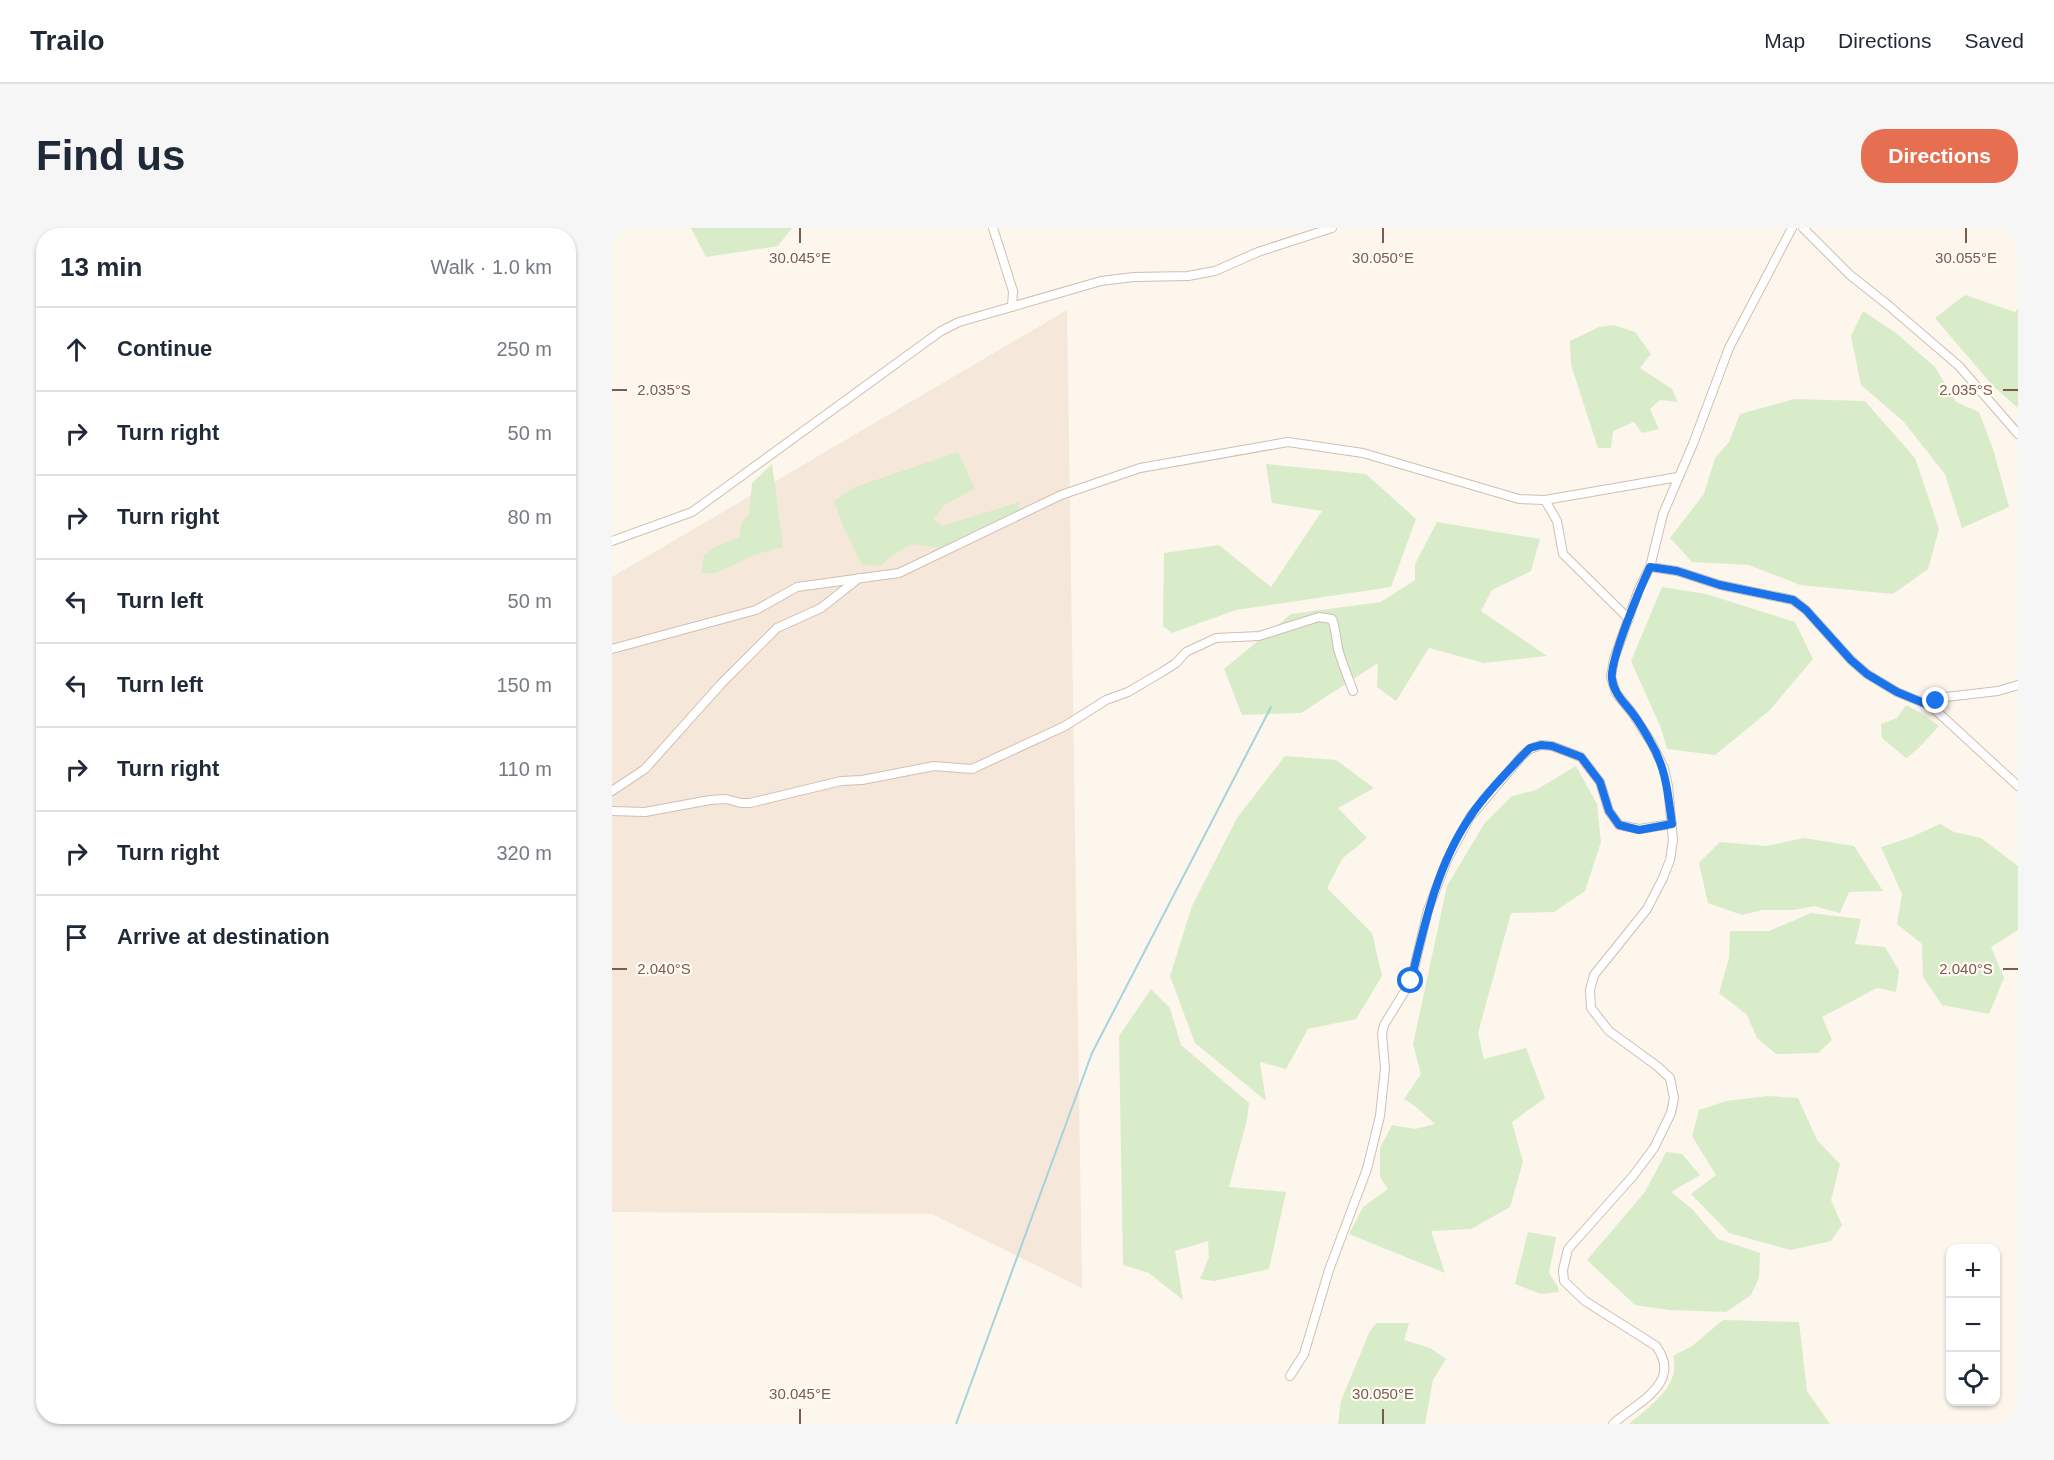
<!DOCTYPE html>
<meta charset="utf-8">
<style>
:root{--surface:#fff;--page:#f6f6f7;--text:#1f2937;--muted:#747a83;--line:#e0e1e3;--accent:#e76f51}
body{margin:0;font-family:Helvetica,sans-serif;background:var(--page);color:var(--text)}
.controls{position:absolute;right:18px;bottom:18px;display:grid;overflow:hidden;border-radius:12px;box-shadow:0 2px 4px #0004}
.controls button{width:54px;height:54px;display:grid;place-items:center;padding:0;border:0;border-bottom:2px solid var(--line);background:var(--surface);color:var(--text);font:30px sans-serif}
.stop{position:absolute;width:18px;height:18px;margin:-14px;border:4px solid #1a73e8;border-radius:50%;background:#fff}
.stop.end{background:#1a73e8;border-color:#fff;box-shadow:0 2px 6px #0008}
.list{margin:0;padding:0;list-style:none}
h2{display:flex;justify-content:space-between;align-items:center;height:78px;margin:0;padding:0 24px;font-size:26px}
h2 small{font-size:20px;font-weight:400;color:var(--muted)}
.list li{display:grid;grid-template-columns:39px 1fr auto;gap:18px;align-items:center;box-sizing:border-box;height:84px;padding:0 24px;border-top:2px solid var(--line)}
.list b{display:block;font-size:22px;white-space:nowrap}
.list em{font-size:20px;font-style:normal;color:var(--muted)}
.icon{flex:none;width:33px;height:33px;fill:none;stroke:currentColor;stroke-width:2;stroke-linecap:round;stroke-linejoin:round}
.map{position:relative;flex:none;width:1406px;height:1196px;overflow:hidden;border-radius:24px}
header{display:flex;align-items:center;gap:36px;box-sizing:border-box;height:84px;padding:0 30px;background:var(--surface);border-bottom:2px solid var(--line)}
header strong{font-size:28px}
nav{display:flex;gap:33px;margin-inline-start:auto;font-size:21px}
.intro{display:flex;align-items:center;justify-content:space-between;box-sizing:border-box;height:144px;padding:0 36px}
h1{margin:0;font-size:42px}
.button{padding:15px 27px;border-radius:24px;background:var(--accent);color:#fff;font-size:21px;font-weight:700}
main{display:flex;gap:36px;padding:0 36px}
aside{flex:1;background:var(--surface);border-radius:24px;box-shadow:0 2px 4px #0004}
.map>svg:first-child{display:block}
</style>
<header>
<strong>Trailo</strong>
<nav><a>Map</a><a>Directions</a><a>Saved</a></nav>
</header>
<div class="intro"><h1>Find us</h1><a class="button">Directions</a></div>
<main>
<aside>
<h2>13 min<small>Walk · 1.0 km</small></h2>
<ul class="list">
<li><svg class="icon" aria-label="ahead" viewBox="0 0 24 24"><path d="M12 20V5M6 11l6-6 6 6"/></svg><div><b>Continue</b></div><em>250 m</em></li>
<li><svg class="icon" aria-label="right" viewBox="0 0 24 24"><path d="M7 20v-9h11M14 6l5 5-5 5"/></svg><div><b>Turn right</b></div><em>50 m</em></li>
<li><svg class="icon" aria-label="right" viewBox="0 0 24 24"><path d="M7 20v-9h11M14 6l5 5-5 5"/></svg><div><b>Turn right</b></div><em>80 m</em></li>
<li><svg class="icon" aria-label="left" viewBox="0 0 24 24"><path d="M17 20v-9H6M10 6l-5 5 5 5"/></svg><div><b>Turn left</b></div><em>50 m</em></li>
<li><svg class="icon" aria-label="left" viewBox="0 0 24 24"><path d="M17 20v-9H6M10 6l-5 5 5 5"/></svg><div><b>Turn left</b></div><em>150 m</em></li>
<li><svg class="icon" aria-label="right" viewBox="0 0 24 24"><path d="M7 20v-9h11M14 6l5 5-5 5"/></svg><div><b>Turn right</b></div><em>110 m</em></li>
<li><svg class="icon" aria-label="right" viewBox="0 0 24 24"><path d="M7 20v-9h11M14 6l5 5-5 5"/></svg><div><b>Turn right</b></div><em>320 m</em></li>
<li><svg class="icon" aria-label="arrive" viewBox="0 0 24 24"><path d="M6 21V4h12l-3 4 3 4H6"/></svg><div><b>Arrive at destination</b></div></li>
</ul>
</aside>
<div class="map">
<svg width="1406" height="1196" viewBox="0 0 1406 1196">
<rect width="100%" height="100%" fill="#fdf6ec"/>
<polygon fill="#f5e8da" points="455,82 470,1060 320,986 0,984 0,349"/>
<g fill="#d8ecc9">
<polygon points="79,0 180,0 166,18 94,29"/>
<polygon points="1353,67 1403,84 1406,80 1406,180 1380,157 1323,90"/>
<polygon points="1251,83 1284,105 1323,139 1344,174 1367,184 1381,221 1397,279 1350,300 1333,246 1292,194 1249,157 1239,108"/>
<polygon points="1002,97 1023,104 1039,126 1028,140 1060,161 1066,174 1048,172 1038,181 1047,201 1030,205 1022,194 1001,203 999,220 986,220 959,137 958,113 987,99"/>
<polygon points="1182,171 1253,173 1303,230 1327,301 1316,341 1281,366 1188,357 1137,337 1080,334 1058,310 1092,266 1103,230 1117,214 1128,186"/>
<polygon points="346,224 363,261 332,277 322,291 330,298 408,274 406,283 328,320 300,316 279,328 269,338 250,337 231,298 222,273 243,259"/>
<polygon points="160,236 171,319 142,327 104,345 89,345 92,327 105,318 127,310 130,294 137,286 140,255"/>
<polygon points="654,236 754,246 804,291 779,359 624,382 560,405 551,398 552,325 607,317 659,359 710,283 660,275"/>
<polygon points="825,294 928,311 919,343 880,362 869,383 935,428 872,435 817,420 784,473 765,459 766,435 689,485 630,487 612,441 679,386 769,374 803,352 803,336"/>
<polygon points="1050,359 1094,366 1183,394 1201,431 1157,483 1103,527 1055,521 1049,500 1019,433"/>
<path d="M1294 477 1309 485 1327 498C1316 509 1308 521 1294 530L1270 510 1269 496 1285 490Z"/>
<polygon points="673,528 724,532 762,560 726,580 755,610 730,631 715,660 760,705 770,748 744,791 696,801 674,841 648,834 654,873 583,815 558,748 580,678 625,590"/>
<polygon points="964,538 985,576 989,614 973,663 942,684 899,685 866,805 872,831 914,820 933,870 900,894 911,934 898,979 859,1001 819,1003 833,1045 737,1006 751,979 776,961 768,949 768,920 780,897 803,901 823,896 804,879 792,871 809,846 801,816 835,658 872,596 900,568 924,562"/>
<polygon points="1328,596 1342,604 1369,610 1406,638 1406,702 1379,719 1392,750 1377,786 1330,777 1311,749 1310,716 1285,696 1290,666 1269,619 1297,610"/>
<polygon points="1192,610 1242,618 1271,663 1237,664 1228,685 1202,678 1182,682 1151,682 1130,687 1096,675 1087,635 1108,614 1154,618"/>
<polygon points="1199,685 1249,691 1243,716 1273,719 1287,743 1284,764 1265,760 1210,789 1220,812 1206,825 1164,826 1145,810 1135,787 1107,765 1117,730 1118,703 1157,703"/>
<polygon points="539,761 558,780 569,817 637,875 635,892 617,959 674,964 657,1041 602,1053 588,1051 597,1029 596,1013 563,1023 571,1072 537,1045 511,1037 507,808"/>
<polygon points="1156,868 1186,870 1205,912 1228,936 1219,972 1230,997 1219,1013 1179,1022 1117,1005 1079,966 1104,947 1080,908 1087,882 1114,873"/>
<polygon points="1054,924 1070,926 1088,947 1059,964 1080,981 1106,1011 1148,1025 1147,1050 1139,1067 1114,1084 1057,1082 1023,1077 975,1032 1033,964"/>
<polygon points="916,1004 944,1009 937,1045 946,1059 947,1064 929,1066 903,1056"/>
<path d="M1111 1092 1187 1094 1195 1163 1218 1196H1017C1037 1179 1070 1157 1061 1128L1080 1118Z"/>
<polygon points="764,1095 797,1095 792,1112 818,1120 834,1131 821,1152 813,1196 726,1196 729,1173 757,1105"/>
</g>
<g fill="none" stroke-linecap="round" stroke-linejoin="round">
<polyline stroke="#a5d3da" stroke-width="2" points="344,1196 480,825 659,479"/>
<defs>
<g id="minor">
<polyline points="381,0 401,63 400,79"/>
<polyline points="1191,0 1238,47 1276,77 1347,138 1406,206"/>
<polyline points="933,272 945,293 951,326 1017,391"/>
<polyline points="0,313 80,284 329,103 347,94 489,53 522,49 576,48 603,43 646,24 720,0"/>
<polyline points="1038,339 1065,343 1108,357 1181,372 1194,382 1239,432 1255,446 1285,464 1319,478 1406,558"/>
<polyline points="0,421 144,382 185,359 287,345 449,267 528,240 676,214 751,225 907,271 933,272 1066,249"/>
<polyline points="1319,478 1334,469 1386,463 1406,457"/>
<polyline points="0,563 33,541 109,456 165,400 209,380 247,350"/>
<path d="M0 583 33 584 98 572 114 571 129 575H138L229 553 250 552 322 538 360 541 453 498 494 472 516 464 550 444 564 435 574 424 604 410 647 408 707 389 720 391C724 401 724 410 726 421 730 435 736 449 741 463"/>
<polyline points="678,1148 692,1126 717,1042 755,941 768,888 773,840 770,806 772,797 799,753 816,682 835,632 858,589 909,529 918,521 929,517 940,518 969,529 988,554 997,583 1007,597 1027,601 1060,596"/>
<path d="M1001 1196C1023 1175 1072 1156 1044 1118L973 1073 952 1053 951 1042 956 1021 1021 948 1042 920 1059 885 1062 870 1058 850 1045 838 997 803 979 780 978 762 982 747 1035 681 1051 650 1058 632 1061 612 1056 558 1052 540 1039 514 1021 486 1004 465 999 449 1002 431 1027 361 1038 339 1051 286 1081 216 1117 120 1180 0"/>
</g>
</defs>
<use href="#minor" stroke="#d1beb0" stroke-width="10"/>
<use href="#minor" stroke="#fff" stroke-width="8"/>
</g>
<g fill="none" stroke-linecap="round" stroke-linejoin="round">
<path stroke="#1a73e8" stroke-width="8" d="M799 753C812 698 825 637 858 589 872 567 892 548 909 529L918 520 929 517 940 518 969 529 988 554 997 583 1007 597 1027 602 1060 596C1056 566 1054 539 1038 513 1033 504 1027 494 1021 486 1012 474 1002 466 1000 451 997 434 1029 358 1038 339L1065 343 1108 357 1181 372 1194 382 1239 432 1255 446 1285 464 1319 478 1324 473"/>
</g>
<path fill="none" stroke="#7a5c4d" stroke-width="2" d="M188 0V15M771 0V15M1354 0V15M0 162H15M1391 162H1406M0 741H15M1391 741H1406M188 1181V1196M771 1181V1196"/>
<g font-size="15" text-anchor="middle" fill="#7a5c4d" stroke="#fffaf3" stroke-width="4.5" stroke-linejoin="round" paint-order="stroke">
<text x="188" y="35">30.045°E</text>
<text x="771" y="35">30.050°E</text>
<text x="1354" y="35">30.055°E</text>
<text x="52" y="167">2.035°S</text>
<text x="1354" y="167">2.035°S</text>
<text x="52" y="746">2.040°S</text>
<text x="1354" y="746">2.040°S</text>
<text x="188" y="1171">30.045°E</text>
<text x="771" y="1171">30.050°E</text>
</g>
</svg>
<div class="controls">
<button>+</button>
<button>−</button>
<button><svg class="icon" aria-label="locate" viewBox="0 0 24 24"><circle cx="12" cy="12" r="6"/><path d="M12 2v4M12 18v4M2 12h4M18 12h4"/></svg></button>
</div>
<div class="stop" style="left:799px;top:753px"></div>
<div class="stop end" style="left:1324px;top:473px"></div>
</div>
</main>
